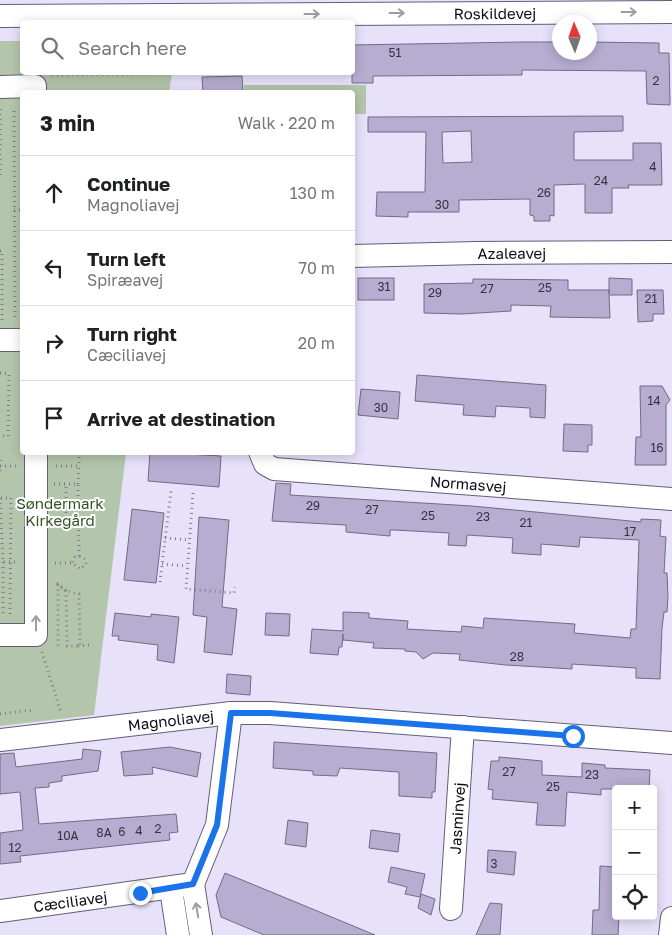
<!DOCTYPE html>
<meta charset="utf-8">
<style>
:root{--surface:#fff;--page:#f2f2f2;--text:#202124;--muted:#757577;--line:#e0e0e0}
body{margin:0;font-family:"Golos Text",sans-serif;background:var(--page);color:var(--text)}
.controls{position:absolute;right:15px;bottom:15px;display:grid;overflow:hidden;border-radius:5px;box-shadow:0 2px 12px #0003}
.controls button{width:45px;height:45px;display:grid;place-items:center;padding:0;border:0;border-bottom:1px solid var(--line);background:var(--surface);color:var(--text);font:25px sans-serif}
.compass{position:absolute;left:552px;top:15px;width:45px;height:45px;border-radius:50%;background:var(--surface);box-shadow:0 2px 12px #0003;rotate:358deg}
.stop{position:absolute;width:15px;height:15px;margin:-11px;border:4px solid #1a73e8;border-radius:50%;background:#fff}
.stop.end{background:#1a73e8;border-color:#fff;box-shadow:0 1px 5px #0008}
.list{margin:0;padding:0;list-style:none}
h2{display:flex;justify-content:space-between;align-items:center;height:65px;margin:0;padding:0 20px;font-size:21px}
h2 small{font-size:16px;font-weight:400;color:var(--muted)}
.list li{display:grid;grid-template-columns:32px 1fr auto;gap:15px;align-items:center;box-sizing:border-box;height:75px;padding:0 20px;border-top:1px solid var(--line)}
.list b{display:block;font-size:19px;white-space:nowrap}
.list p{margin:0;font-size:16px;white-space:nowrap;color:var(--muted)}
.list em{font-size:16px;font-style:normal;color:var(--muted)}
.icon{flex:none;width:28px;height:28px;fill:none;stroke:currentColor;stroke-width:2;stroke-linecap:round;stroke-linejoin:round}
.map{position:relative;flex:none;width:672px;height:935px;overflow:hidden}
.search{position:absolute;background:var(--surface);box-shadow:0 2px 12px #0003;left:20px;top:20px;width:335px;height:55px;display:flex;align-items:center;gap:12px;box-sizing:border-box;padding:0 18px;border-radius:5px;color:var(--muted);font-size:19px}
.panel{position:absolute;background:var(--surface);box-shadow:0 2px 12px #0003;left:20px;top:90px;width:335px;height:365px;border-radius:5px}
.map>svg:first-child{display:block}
</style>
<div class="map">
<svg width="672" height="935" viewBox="0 0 672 935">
<rect width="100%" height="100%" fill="#e7e1fa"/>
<g fill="#b3c6ab">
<polygon points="0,41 22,41 22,72 172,73 169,92 22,92 22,452 126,453 94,715 0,726"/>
<polygon points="244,85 366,85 366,114 353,114 352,92 244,92"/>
</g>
<g fill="#b6add1" stroke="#726b86" fill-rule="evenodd">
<polygon points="522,42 560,42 560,52 590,52 590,42 659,43 659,53 669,53 670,105 647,104 646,71 522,70 522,75 373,76 373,83 352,83 352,45"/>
<polygon points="242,76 243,92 203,92 202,77"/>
<path d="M623 116V131L574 132V160H633V143H661L662 185H628L629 188H612V213H585V184L554 185V216L550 215V221H534V216L530 215V199L459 200V212H408V217L376 216 377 192H425L426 132H368V117ZM471 131 472 162 443 163 442 132Z"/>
<rect x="358" y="278" width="36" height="22"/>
<polygon points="609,278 632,279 632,295 609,295 610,318 550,317 551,306 511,305 511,311 462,314 424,313 424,284 473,283 473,279 568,280 568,290 609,290 609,294"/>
<polygon points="637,290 663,290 664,314 653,314 653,321 638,322"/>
<polygon points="417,375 546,385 545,418 530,417 530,408 496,406 495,417 463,415 464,405 415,401"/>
<polygon points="640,386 662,386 670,400 666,405 666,465 635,465 636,437 641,437"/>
<polygon points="361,389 400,392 398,419 358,415"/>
<polygon points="564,424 592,425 592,445 588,445 588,452 563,451"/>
<polygon points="150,452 221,456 219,487 148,481"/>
<polygon points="276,483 291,484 290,495 472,506 641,522 641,519 661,520 660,536 666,537 664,573 667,573 668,597 667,612 664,612 662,628 660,679 636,678 636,668 572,664 572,669 506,665 459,660 460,654 433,653 423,659 416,652 405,651 405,649 373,648 374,643 343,640 343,634 342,647 339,647 338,655 310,653 312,629 343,631 343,612 369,613 369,618 408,621 407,629 461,632 462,626 483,628 484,618 575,624 574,633 630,638 631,629 636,629 639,540 580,537 579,547 541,544 541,555 512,553 513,538 467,535 466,546 448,545 449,533 394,530 390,530 390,536 346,532 346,525 272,521"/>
<polygon points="132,509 164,513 156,583 124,580"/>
<polygon points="199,517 229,520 222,607 237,609 232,655 204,652 207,617 193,615"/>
<polygon points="115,613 151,617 151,614 179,617 174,663 157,660 158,645 118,640 119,636 112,636"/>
<polygon points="266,613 290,614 289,636 265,635"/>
<polygon points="227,674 251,676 250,695 226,693"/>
<polygon points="274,742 437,753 435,792 432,792 432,798 399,796 399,772 340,768 337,776 313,775 313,771 273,768"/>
<polygon points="170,747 201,753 197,777 152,767 153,774 124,776 121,752"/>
<polygon points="83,749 101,751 98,771 62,776 62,781 49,783 49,787 35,788 39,824 176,814 178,832 169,833 170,840 20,856 21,862 0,864 0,833 23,830 20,792 0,794 0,754 14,753 16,767 82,759"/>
<polygon points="499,757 542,761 542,775 582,777 582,763 605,765 605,768 650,770 649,789 601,789 601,795 567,792 565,826 536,825 538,803 492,799 493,790 488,789 491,761 499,761"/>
<polygon points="288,820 308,823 306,847 285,844"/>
<polygon points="371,830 400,834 398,852 369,848"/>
<polygon points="488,850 516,852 514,875 487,872"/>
<polygon points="600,866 616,867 616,916 619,916 618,935 592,935 593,910 599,910"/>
<polygon points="391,867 425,874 420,897 405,894 407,887 388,882"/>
<polygon points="225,873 281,896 375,935 264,935 221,917 216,895"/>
<polygon points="421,894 435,899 431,915 418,908"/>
<polygon points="490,903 502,904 500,935 476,935"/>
</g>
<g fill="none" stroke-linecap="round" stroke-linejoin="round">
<defs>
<g id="minor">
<path id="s1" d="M0 16 672 12"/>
<polyline points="0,87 35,86 35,92"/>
<path id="s2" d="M352 256 477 253 672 252"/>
<polyline points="0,340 22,340"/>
<path id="s3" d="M260 452 265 464 274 469 672 499"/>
<polyline points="0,635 36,635 36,452"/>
<path id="s4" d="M0 740 231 713H270L672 743"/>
<polyline points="193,884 217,825 231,713"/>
<polyline points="193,884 201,935"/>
<polyline points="171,889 178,935"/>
<path id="s5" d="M451 909 463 727"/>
<path id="s6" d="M0 911 193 884"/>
<polyline points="670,935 672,918"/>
</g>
</defs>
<use href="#minor" stroke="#645d78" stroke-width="24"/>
<g stroke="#817d8f" stroke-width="3" stroke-dasharray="1 4" stroke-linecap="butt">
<polyline points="52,75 148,74"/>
<polyline points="0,109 0,175"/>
<polyline points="14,111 15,320"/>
<polyline points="14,210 22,210"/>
<polyline points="0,251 2,251 2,321"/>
<polyline points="0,373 9,374 8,436 0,436"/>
<polyline points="79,452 79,466"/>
<polyline points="56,453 103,452"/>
<polyline points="0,460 0,474"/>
<polyline points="0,466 17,466"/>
<polyline points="56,466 79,466 78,484"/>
<polyline points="54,484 78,484 79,556 75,557 72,563"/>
<polyline points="64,484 66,484 66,532"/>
<polyline points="193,493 186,589 234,593 235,587"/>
<polyline points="0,498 3,562 16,562"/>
<polyline points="1,498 11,498 10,616"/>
<polyline points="165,538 190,540"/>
<polyline points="3,562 3,616"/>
<polyline points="55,563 72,563 80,569 86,564 85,559 79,556"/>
<polyline points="162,564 187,566"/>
<polyline points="160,582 171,491"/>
<polyline points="57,583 66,591 79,594 80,646 67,646 66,591 58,585 58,646"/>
<polyline points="78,646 89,645 89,641"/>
<polyline points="42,652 61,713"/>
<polyline points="0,714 34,710"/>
</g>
<use href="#minor" stroke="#fff" stroke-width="22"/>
</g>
<defs><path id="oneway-shaft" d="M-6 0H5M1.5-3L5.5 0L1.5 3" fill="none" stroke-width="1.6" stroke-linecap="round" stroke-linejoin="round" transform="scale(1.25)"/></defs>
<g stroke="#9e9da1">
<use href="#oneway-shaft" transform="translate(629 12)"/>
<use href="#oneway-shaft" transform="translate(397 13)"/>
<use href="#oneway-shaft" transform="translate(312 14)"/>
<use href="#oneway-shaft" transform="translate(36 623) rotate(-90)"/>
<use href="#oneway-shaft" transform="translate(197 910) rotate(-99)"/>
</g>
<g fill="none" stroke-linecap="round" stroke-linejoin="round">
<polyline stroke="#1a73e8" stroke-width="6" points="140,893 193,884 217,825 231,713 270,713 573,736"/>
</g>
<g text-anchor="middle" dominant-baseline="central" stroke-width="4" stroke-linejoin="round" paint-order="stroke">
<g font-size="12" fill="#363343">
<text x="395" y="52">51</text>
<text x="656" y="80">2</text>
<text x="653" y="166">4</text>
<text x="601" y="180">24</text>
<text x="544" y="192">26</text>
<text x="442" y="204">30</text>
<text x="384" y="286">31</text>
<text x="545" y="287">25</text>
<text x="487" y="288">27</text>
<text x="435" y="292">29</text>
<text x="651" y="298">21</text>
<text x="654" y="400">14</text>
<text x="381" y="407">30</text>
<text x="657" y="447">16</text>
<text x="313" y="505">29</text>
<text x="372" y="509">27</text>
<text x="428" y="515">25</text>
<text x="483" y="516">23</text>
<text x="526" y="522">21</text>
<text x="630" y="531">17</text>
<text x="517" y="656">28</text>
<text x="509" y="771">27</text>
<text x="592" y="774">23</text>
<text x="553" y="786">25</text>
<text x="158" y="828">2</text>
<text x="139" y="830">4</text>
<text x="122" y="831">6</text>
<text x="104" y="832">8A</text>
<text x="68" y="835">10A</text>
<text x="15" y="847">12</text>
<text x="494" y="863">3</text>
</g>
<g font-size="15" fill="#0c0a14" stroke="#fff">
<text stroke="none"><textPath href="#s1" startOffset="495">Roskildevej</textPath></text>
<text stroke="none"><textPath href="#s2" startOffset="160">Azaleavej</textPath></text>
<text stroke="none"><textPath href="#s3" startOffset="218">Normasvej</textPath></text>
<text stroke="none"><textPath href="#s4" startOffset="172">Magnoliavej</textPath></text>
<text stroke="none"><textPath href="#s5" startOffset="91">Jasminvej</textPath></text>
<text stroke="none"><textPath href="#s6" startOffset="71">Cæciliavej</textPath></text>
</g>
<g font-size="15" fill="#335224" stroke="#fff">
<text x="60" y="503">Søndermark<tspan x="60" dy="17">Kirkegård</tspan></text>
</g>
</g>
</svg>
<div class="controls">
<button>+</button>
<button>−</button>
<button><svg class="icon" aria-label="locate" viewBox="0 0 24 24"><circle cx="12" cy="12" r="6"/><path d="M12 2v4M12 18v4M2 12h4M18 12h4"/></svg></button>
</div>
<svg class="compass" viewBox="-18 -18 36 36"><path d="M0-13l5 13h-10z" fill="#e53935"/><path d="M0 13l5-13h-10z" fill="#757577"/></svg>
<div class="stop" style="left:573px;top:736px"></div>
<div class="stop end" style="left:140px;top:893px"></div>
<div class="search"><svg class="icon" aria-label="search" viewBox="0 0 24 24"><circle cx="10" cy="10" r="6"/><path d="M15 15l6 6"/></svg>Search here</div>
<section class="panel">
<h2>3 min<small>Walk · 220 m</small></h2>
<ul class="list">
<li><svg class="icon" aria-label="ahead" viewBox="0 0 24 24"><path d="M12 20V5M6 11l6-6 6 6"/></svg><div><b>Continue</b><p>Magnoliavej</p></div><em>130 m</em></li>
<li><svg class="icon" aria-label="left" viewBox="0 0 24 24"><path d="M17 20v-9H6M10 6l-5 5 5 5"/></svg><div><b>Turn left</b><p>Spiræavej</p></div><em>70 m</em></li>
<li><svg class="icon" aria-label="right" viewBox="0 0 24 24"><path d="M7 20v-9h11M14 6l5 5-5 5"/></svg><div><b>Turn right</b><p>Cæciliavej</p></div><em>20 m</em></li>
<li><svg class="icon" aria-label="arrive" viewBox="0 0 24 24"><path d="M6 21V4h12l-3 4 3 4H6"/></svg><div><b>Arrive at destination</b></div></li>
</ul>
</section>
</div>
